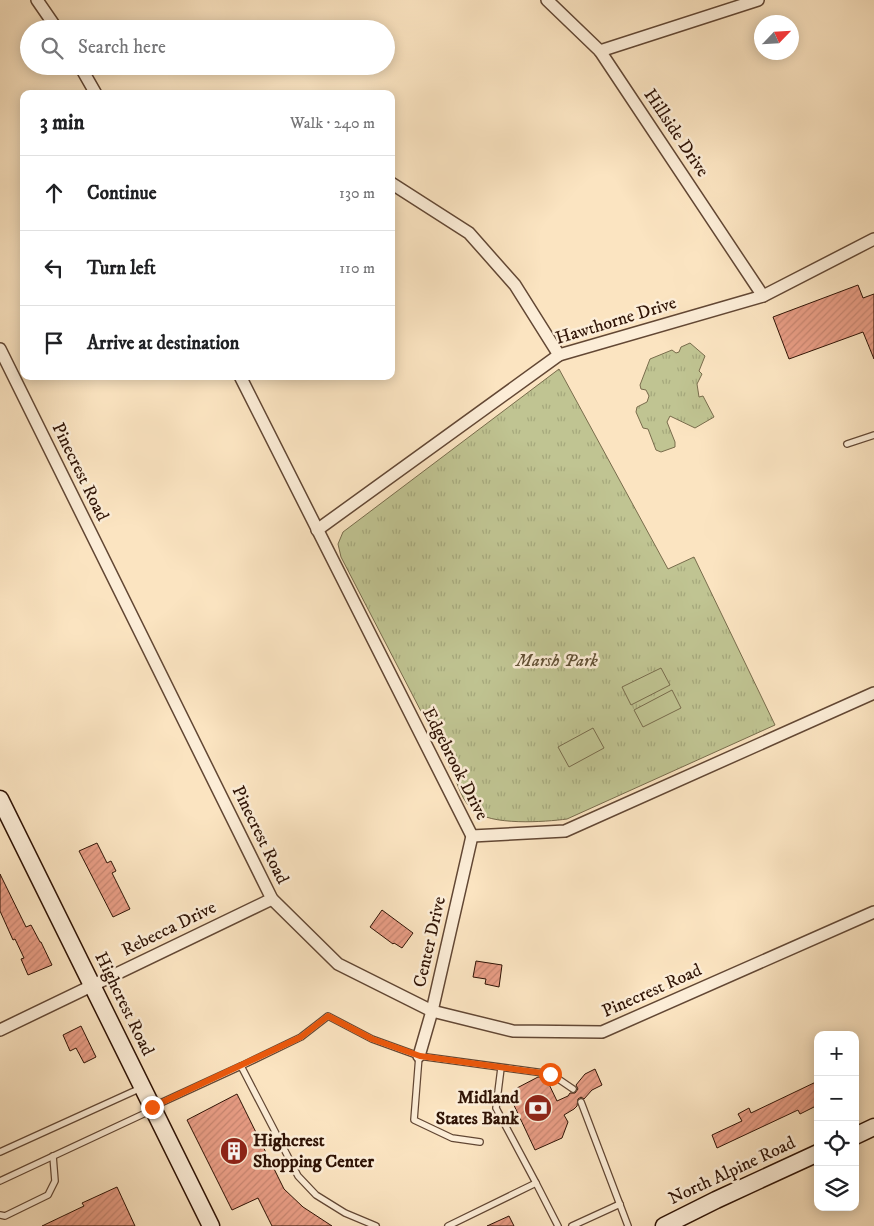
<!DOCTYPE html>
<meta charset="utf-8">
<style>
:root{--surface:#fff;--page:#f2f2f2;--text:#202124;--muted:#757577;--line:#e0e0e0}
body{margin:0;font-family:"IM FELL DW Pica",serif;background:var(--page);color:var(--text)}
.controls{position:absolute;right:15px;bottom:15px;display:grid;overflow:hidden;border-radius:10px;box-shadow:0 2px 12px #0003}
.controls button{width:45px;height:45px;display:grid;place-items:center;padding:0;border:0;border-bottom:1px solid var(--line);background:var(--surface);color:var(--text);font:25px sans-serif}
.compass{position:absolute;left:754px;top:15px;width:45px;height:45px;border-radius:50%;background:var(--surface);box-shadow:0 2px 12px #0003;rotate:65deg}
.stop{position:absolute;width:15px;height:15px;margin:-11px;border:4px solid #ea580c;border-radius:50%;background:#fff}
.stop.end{background:#ea580c;border-color:#fff;box-shadow:0 1px 5px #0008}
.list{margin:0;padding:0;list-style:none}
h2{display:flex;justify-content:space-between;align-items:center;height:65px;margin:0;padding:0 20px;font-size:21px}
h2 small{font-size:16px;font-weight:400;color:var(--muted)}
.list li{display:grid;grid-template-columns:32px 1fr auto;gap:15px;align-items:center;box-sizing:border-box;height:75px;padding:0 20px;border-top:1px solid var(--line)}
.list b{display:block;font-size:19px;white-space:nowrap}
.list em{font-size:16px;font-style:normal;color:var(--muted)}
.icon{flex:none;width:28px;height:28px;fill:none;stroke:currentColor;stroke-width:2;stroke-linecap:round;stroke-linejoin:round}
.map{position:relative;flex:none;width:874px;height:1226px;overflow:hidden}
.search{position:absolute;background:var(--surface);box-shadow:0 2px 12px #0003;left:20px;top:20px;width:375px;height:55px;display:flex;align-items:center;gap:12px;box-sizing:border-box;padding:0 18px;border-radius:28px;color:var(--muted);font-size:19px}
.panel{position:absolute;background:var(--surface);box-shadow:0 2px 12px #0003;left:20px;top:90px;width:375px;height:290px;border-radius:10px}
.map>svg:first-child{display:block}
</style>
<div class="map">
<svg width="874" height="1226" viewBox="0 0 874 1226">
<defs>
<pattern id="park-tufts" width="24" height="20" patternUnits="userSpaceOnUse" patternTransform="scale(1.25)"><rect width="24" height="20" fill="#c0c492"/><path d="M3 7l-1-3M5 7V3M7 7l1-3M15 17l-1-3M17 17v-4M19 17l1-3" fill="none" stroke="#a5a87c"/></pattern>
<pattern id="building-hatch" width="6" height="6" patternUnits="userSpaceOnUse" patternTransform="scale(1.25)"><rect width="6" height="6" fill="#e89d85"/><path d="M-1 1l2-2M0 6l6-6M5 7l2-2" fill="none" stroke="#c78671"/></pattern>
</defs>
<rect width="100%" height="100%" fill="#fbe4c1"/>
<filter id="stains"><feTurbulence type="fractalNoise" baseFrequency=".004" numOctaves="4"/><feColorMatrix values="0 0 0 0 .2 0 0 0 0 .09 0 0 0 0 .02 0 0 0 .5 -.17"/></filter>
<radialGradient id="worn" r=".72"><stop offset=".6" stop-color="#630" stop-opacity="0"/><stop offset="1" stop-color="#630" stop-opacity=".3"/></radialGradient>
<g fill="url(#park-tufts)" stroke="#786c4c">
<polygon points="690,343 705,356 699,371 702,374 697,384 699,397 703,396 714,417 695,428 670,416 667,422 675,442 675,447 661,452 656,450 648,429 643,428 636,412 637,407 647,402 649,396 646,390 641,389 640,385 650,359 672,350 676,353 679,352 681,347"/>
<path d="M559 369 668 569 694 557 775 725 567 819C545 822 490 826 473 810 462 801 458 785 453 773L341 557 338 544 343 532Z"/>
</g>
<g fill="#c0c492" stroke="#786c4c">
<polygon points="661,668 670,685 631,705 622,687"/>
<polygon points="672,690 681,708 643,727 634,710"/>
<polygon points="593,728 604,748 569,767 558,747"/>
</g>
<g fill="url(#building-hatch)" stroke="#2f1305">
<polygon points="858,285 863,298 874,294 874,359 863,332 789,359 773,317"/>
<polygon points="97,843 107,863 111,861 116,871 112,873 130,909 113,917 79,851"/>
<polygon points="0,874 26,927 31,925 40,942 41,942 52,965 28,975 21,959 24,958 15,939 13,940 0,911"/>
<polygon points="382,910 413,933 402,948 394,943 393,944 370,927"/>
<polygon points="476,961 502,965 499,987 485,984 486,979 473,977"/>
<polygon points="81,1026 96,1057 84,1063 76,1048 70,1051 63,1035"/>
<polygon points="595,1069 602,1085 592,1090 584,1099 581,1097 578,1099 577,1106 574,1109 564,1115 568,1122 562,1138 535,1150 512,1101 517,1088 538,1077 546,1078 557,1101 568,1096 570,1093 575,1093 578,1089 576,1085 585,1074"/>
<polygon points="818,1081 818,1105 800,1114 798,1110 717,1148 712,1135 742,1121 738,1114 749,1108 751,1113"/>
<polygon points="237,1094 284,1189 303,1207 332,1226 272,1226 258,1198 232,1210 187,1120"/>
<polygon points="117,1187 135,1226 42,1226 84,1206 82,1203"/>
<polygon points="509,1216 514,1226 487,1226"/>
</g>
<g fill="none" stroke-linecap="round" stroke-linejoin="round">
<defs>
<g id="lane">
<polyline points="847,444 874,435"/>
<polyline points="419,1056 414,1120 452,1138 480,1142"/>
<polyline points="241,1066 301,1037 328,1016 372,1039 419,1056 551,1074 573,1089"/>
<polyline points="501,1068 496,1108 536,1183"/>
<polyline points="581,1102 628,1226"/>
<polyline points="154,1106 241,1066 298,1176 316,1195 345,1213 376,1226"/>
<polyline points="0,1152 141,1088"/>
<polyline points="0,1181 152,1110"/>
<polyline points="0,1215 5,1216 48,1195 55,1181 53,1156"/>
<polyline points="448,1226 536,1183 558,1226"/>
<polyline points="572,1226 620,1204"/>
</g>
<g id="street">
<polyline points="37,0 57,29"/>
<polyline points="547,0 600,51 763,296"/>
<polyline points="600,51 758,0"/>
<polyline points="80,66 96,94"/>
<polyline points="391,183 469,233 515,285 559,355"/>
<polyline points="0,349 272,899 338,964 432,1011 513,1031 602,1032 874,912"/>
<polyline points="240,376 472,836"/>
<polyline points="317,530 559,355 763,296 874,239"/>
<polyline points="472,836 565,831 874,693"/>
<polyline points="0,1030 272,899"/>
<polyline points="419,1056 432,1011 472,836"/>
</g>
<g id="secondary">
<polyline points="0,799 211,1226"/>
<polyline points="855,1136 874,1127"/>
<polyline points="664,1226 716,1200 818,1153"/>
</g>
</defs>
<use href="#lane" stroke="#624734" stroke-width="8"/>
<use href="#street" stroke="#624734" stroke-width="14"/>
<use href="#secondary" stroke="#2f1305" stroke-width="19"/>
<use href="#lane" stroke="#fcedd7" stroke-width="5.5"/>
<use href="#street" stroke="#fcedd7" stroke-width="11"/>
<use href="#secondary" stroke="#fcedd7" stroke-width="16"/>
</g>
<g fill="none" stroke-linecap="round" stroke-linejoin="round">
<polyline stroke="#ea580c" stroke-width="6" points="152,1107 301,1037 328,1016 372,1039 420,1056 550,1074"/>
</g>
<defs>
<symbol id="bank-disc" viewBox="-11 -11 22 22"><circle r="9.5" fill="#8f2418" stroke="#fcedd7"/><path d="M-6-4H6V4H-6ZM0-2.3a2.3 2.3 0 1 0 0 4.6a2.3 2.3 0 1 0 0-4.6Z" fill="#fff"/></symbol>
<symbol id="building-disc" viewBox="-11 -11 22 22"><circle r="9.5" fill="#8f2418" stroke="#fcedd7"/><path d="M-4-6H4V6H1V3H-1V6H-4ZM-2.5-4.3h1.7v1.8h-1.7ZM.8-4.3h1.7v1.8H.8ZM-2.5-1h1.7V.8h-1.7ZM.8-1h1.7V.8H.8Z" fill="#fff"/></symbol>
</defs>
<g fill-rule="evenodd">
<use href="#bank-disc" x="522" y="1092" width="32" height="32"/>
<use href="#building-disc" x="218" y="1135" width="32" height="32"/>
</g>
<g text-anchor="middle" dominant-baseline="central" stroke-width="5" stroke-linejoin="round" paint-order="stroke">
<g font-size="18" fill="#2f1305" stroke="#fcedd7">
<text transform="translate(676 133) rotate(56)">Hillside Drive</text>
<text transform="translate(616 321) rotate(-17)">Hawthorne Drive</text>
<text transform="translate(80 472) rotate(64)">Pinecrest Road</text>
<text transform="translate(455 764) rotate(63)">Edgebrook Drive</text>
<text transform="translate(260 835) rotate(64)">Pinecrest Road</text>
<text transform="translate(169 929) rotate(-26)">Rebecca Drive</text>
<text transform="translate(430 942) rotate(-77)">Center Drive</text>
<text transform="translate(652 991) rotate(-24)">Pinecrest Road</text>
<text transform="translate(124 1004) rotate(64)">Highcrest Road</text>
<text transform="translate(732 1171) rotate(-25)">North Alpine Road</text>
</g>
<g font-size="18" font-style="italic" fill="#625136" stroke="#fcedd7">
<text x="557" y="661">Marsh Park</text>
</g>
<g font-size="18" font-weight="bold" fill="#2f1305" stroke="#fcedd7" text-anchor="end">
<text x="519" y="1098">Midland<tspan x="519" dy="21">States Bank</tspan></text>
<text x="253" y="1141" text-anchor="start">Highcrest<tspan x="253" dy="21">Shopping Center</tspan></text>
</g>
</g>
<rect width="100%" height="100%" filter="url(#stains)"/>
<rect width="100%" height="100%" fill="url(#worn)"/>
</svg>
<div class="controls">
<button>+</button>
<button>−</button>
<button><svg class="icon" aria-label="locate" viewBox="0 0 24 24"><circle cx="12" cy="12" r="6"/><path d="M12 2v4M12 18v4M2 12h4M18 12h4"/></svg></button>
<button><svg class="icon" aria-label="layers" viewBox="0 0 24 24"><path d="M12 4l9 5-9 5-9-5zM3 14l9 5 9-5"/></svg></button>
</div>
<svg class="compass" viewBox="-18 -18 36 36"><path d="M0-13l5 13h-10z" fill="#e53935"/><path d="M0 13l5-13h-10z" fill="#757577"/></svg>
<div class="stop" style="left:550px;top:1074px"></div>
<div class="stop end" style="left:152px;top:1107px"></div>
<div class="search"><svg class="icon" aria-label="search" viewBox="0 0 24 24"><circle cx="10" cy="10" r="6"/><path d="M15 15l6 6"/></svg>Search here</div>
<section class="panel">
<h2>3 min<small>Walk · 240 m</small></h2>
<ul class="list">
<li><svg class="icon" aria-label="ahead" viewBox="0 0 24 24"><path d="M12 20V5M6 11l6-6 6 6"/></svg><div><b>Continue</b></div><em>130 m</em></li>
<li><svg class="icon" aria-label="left" viewBox="0 0 24 24"><path d="M17 20v-9H6M10 6l-5 5 5 5"/></svg><div><b>Turn left</b></div><em>110 m</em></li>
<li><svg class="icon" aria-label="arrive" viewBox="0 0 24 24"><path d="M6 21V4h12l-3 4 3 4H6"/></svg><div><b>Arrive at destination</b></div></li>
</ul>
</section>
</div>
